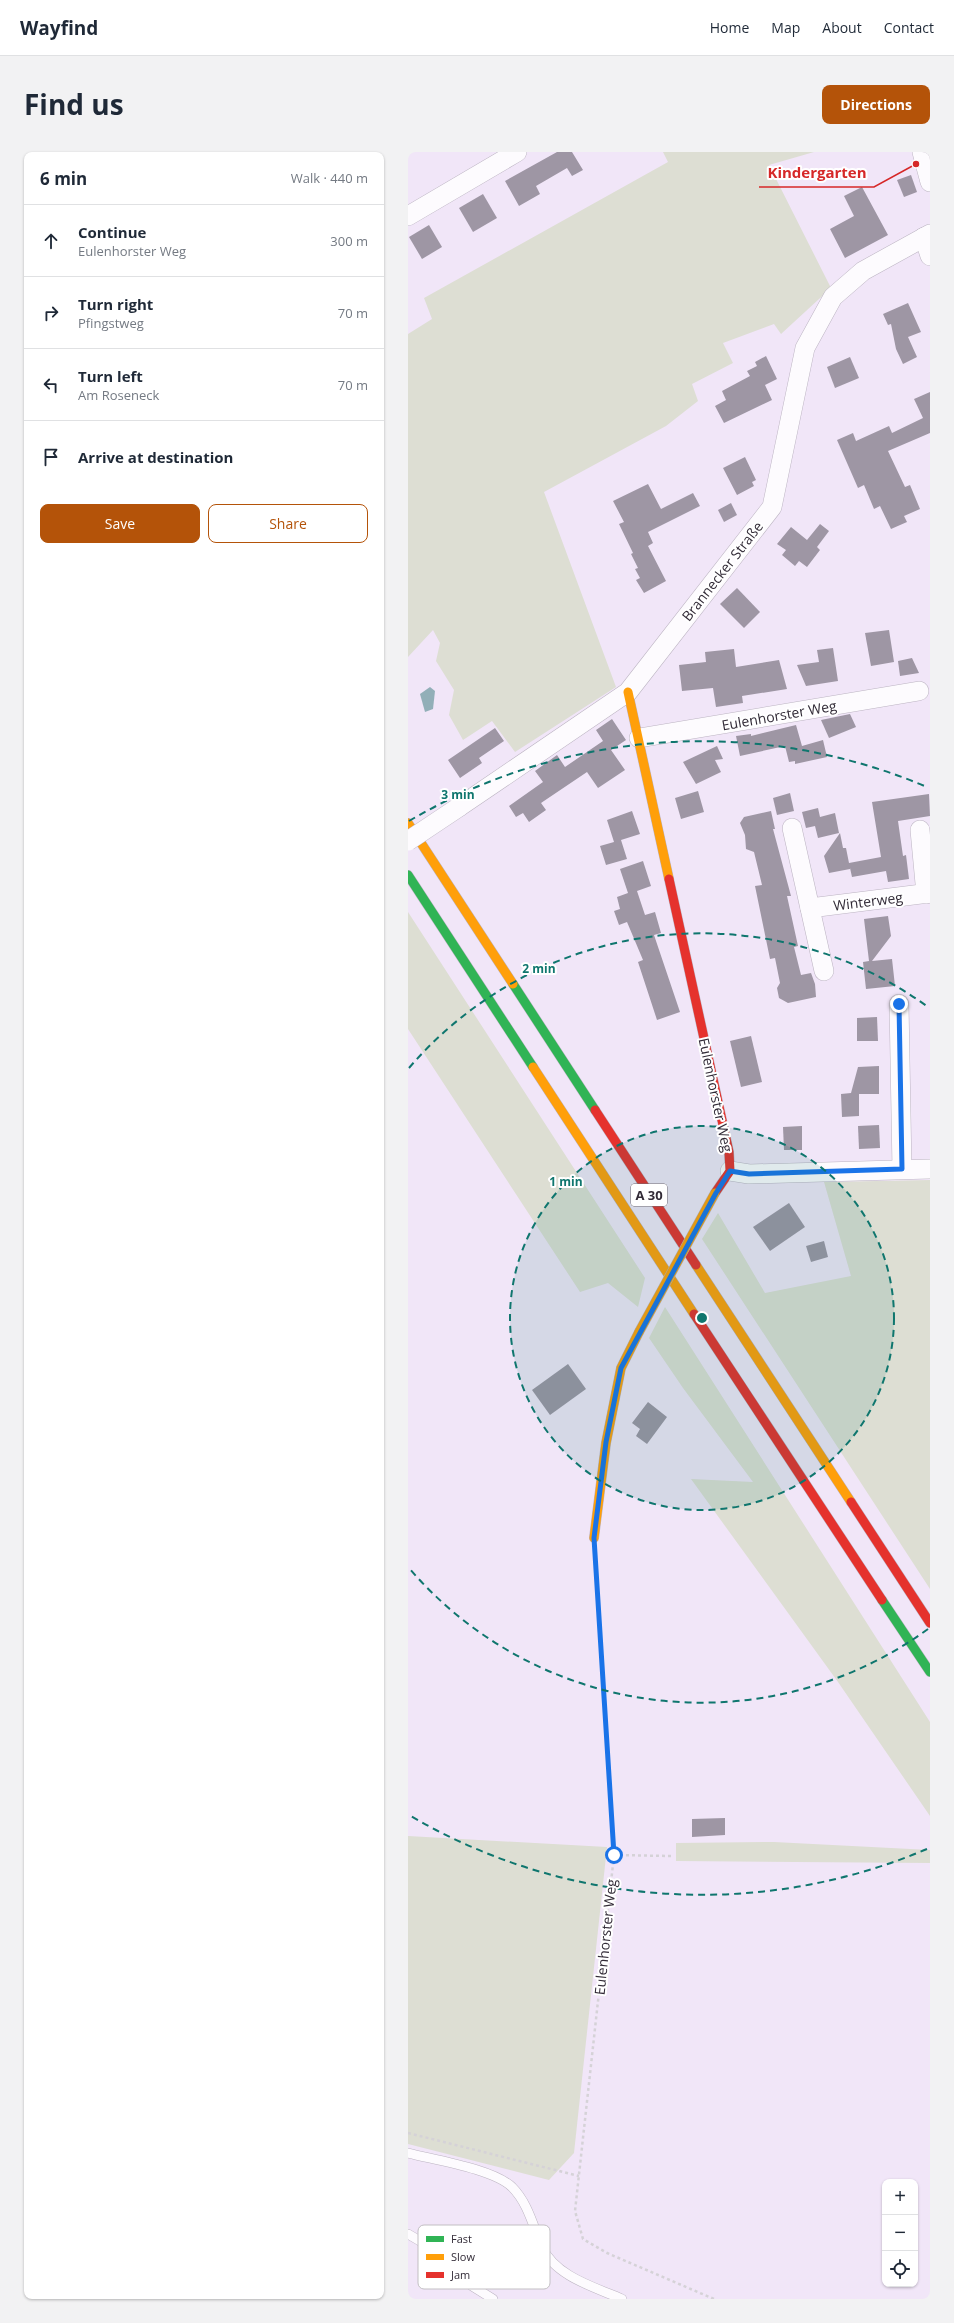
<!DOCTYPE html>
<meta charset="utf-8">
<style>
:root{--surface:#fff;--page:#f2f2f3;--text:#1f2937;--muted:#747a83;--line:#e0e1e3;--accent:#b45309}
body{margin:0;font-family:"Open Sans",sans-serif;background:var(--page);color:var(--text)}
.controls{position:absolute;right:12px;bottom:12px;display:grid;overflow:hidden;border-radius:8px;box-shadow:0 1px 3px #0004}
.controls button{width:36px;height:36px;display:grid;place-items:center;padding:0;border:0;border-bottom:1px solid var(--line);background:var(--surface);color:var(--text);font:20px sans-serif}
.stop{position:absolute;width:12px;height:12px;margin:-9px;border:3px solid #1a73e8;border-radius:50%;background:#fff}
.stop.end{background:#1a73e8;border-color:#fff;box-shadow:0 1px 4px #0008}
.list{margin:0;padding:0;list-style:none}
h2{display:flex;justify-content:space-between;align-items:center;height:52px;margin:0;padding:0 16px;font-size:17px}
h2 small{font-size:13px;font-weight:400;color:var(--muted)}
.list li{display:grid;grid-template-columns:26px 1fr auto;gap:12px;align-items:center;box-sizing:border-box;height:72px;padding:0 16px;border-top:1px solid var(--line)}
.list b{display:block;font-size:15px;white-space:nowrap}
.list p{margin:0;font-size:13px;white-space:nowrap;color:var(--muted)}
.list em{font-size:13px;font-style:normal;color:var(--muted)}
.actions{display:flex;gap:8px;padding:12px 16px}
.actions a{flex:1;padding:9px 0;border:1px solid var(--accent);border-radius:8px;text-align:center;font-size:14px;color:var(--accent)}
.actions .main{background:var(--accent);color:#fff}
.icon{flex:none;width:22px;height:22px;fill:none;stroke:currentColor;stroke-width:2;stroke-linecap:round;stroke-linejoin:round}
.map{position:relative;flex:none;width:522px;height:2147px;overflow:hidden;border-radius:8px}
header{display:flex;align-items:center;gap:24px;box-sizing:border-box;height:56px;padding:0 20px;background:var(--surface);border-bottom:1px solid var(--line)}
header strong{font-size:19px}
nav{display:flex;gap:22px;margin-inline-start:auto;font-size:14px}
.intro{display:flex;align-items:center;justify-content:space-between;box-sizing:border-box;height:96px;padding:0 24px}
h1{margin:0;font-size:28px}
.button{padding:10px 18px;border-radius:8px;background:var(--accent);color:#fff;font-size:14px;font-weight:700}
main{display:flex;gap:24px;padding:0 24px}
aside{flex:1;background:var(--surface);border-radius:8px;box-shadow:0 1px 3px #0004}
.map>svg:first-child{display:block}
</style>
<header>
<strong>Wayfind</strong>
<nav><a>Home</a><a>Map</a><a>About</a><a>Contact</a></nav>
</header>
<div class="intro"><h1>Find us</h1><a class="button">Directions</a></div>
<main>
<aside>
<h2>6 min<small>Walk · 440 m</small></h2>
<ul class="list">
<li><svg class="icon" aria-label="ahead" viewBox="0 0 24 24"><path d="M12 20V5M6 11l6-6 6 6"/></svg><div><b>Continue</b><p>Eulenhorster Weg</p></div><em>300 m</em></li>
<li><svg class="icon" aria-label="right" viewBox="0 0 24 24"><path d="M7 20v-9h11M14 6l5 5-5 5"/></svg><div><b>Turn right</b><p>Pfingstweg</p></div><em>70 m</em></li>
<li><svg class="icon" aria-label="left" viewBox="0 0 24 24"><path d="M17 20v-9H6M10 6l-5 5 5 5"/></svg><div><b>Turn left</b><p>Am Roseneck</p></div><em>70 m</em></li>
<li><svg class="icon" aria-label="arrive" viewBox="0 0 24 24"><path d="M6 21V4h12l-3 4 3 4H6"/></svg><div><b>Arrive at destination</b></div></li>
</ul>
<div class="actions"><a class="main">Save</a><a>Share</a></div>
</aside>
<div class="map">
<svg width="522" height="2147" viewBox="0 0 522 2147">
<rect width="100%" height="100%" fill="#f1e6f8"/>
<g fill="#ddded3">
<polygon points="255,0 406,0 361,13 423,136 373,182 366,172 315,191 325,211 284,232 290,249 258,274 136,340 208,535 107,600 84,569 55,588 41,563 46,538 28,509 32,491 25,478 0,505 0,182 24,167 16,146 260,10"/>
<polygon points="0,760 237,1126 230,1155 200,1131 172,1140 0,877"/>
<polygon points="522,1028 522,1437 294,1087 310,1061 357,1141 443,1124 416,1030"/>
<polygon points="257,1155 522,1570 522,1664 430,1530 283,1327 345,1330 275,1236 241,1186"/>
<polygon points="0,1684 199,1695 166,2001 141,2028 0,1992"/>
<polygon points="366,1690 522,1698 522,1711 268,1709 268,1691"/>
</g>
<polygon fill="#92afb8" points="22,535 27,539 25,557 17,560 12,542"/>
<g fill="#9e96a4">
<polygon points="149,0 164,0 175,18 164,24 159,16 128,34 132,42 111,54 97,29"/>
<polygon points="503,23 509,40 496,45 489,28"/>
<polygon points="454,35 480,83 437,106 422,77 446,64 436,44"/>
<polygon points="75,42 89,66 65,80 51,56"/>
<polygon points="21,73 34,95 14,107 1,85"/>
<polygon points="500,151 513,180 500,185 509,205 495,212 488,197 483,172 480,173 475,162"/>
<polygon points="358,204 369,227 357,233 364,248 316,271 307,254 318,248 314,239 342,224 339,219 349,214 347,210"/>
<polygon points="442,205 451,226 427,236 419,215"/>
<polygon points="522,240 522,281 480,299 497,335 502,333 512,357 496,364 499,370 483,377 472,354 466,357 456,333 450,336 429,288 445,281 448,289 481,274 484,281 515,266 506,247"/>
<polygon points="337,305 348,328 344,330 346,334 329,343 315,316"/>
<polygon points="240,332 253,357 285,341 292,354 240,380 245,391 240,394 258,429 236,441 228,428 232,426 227,417 230,416 223,402 225,401 211,372 216,370 205,349"/>
<polygon points="323,351 329,363 316,370 310,358"/>
<polygon points="412,372 421,379 409,395 412,398 399,415 391,409 387,414 374,403 378,398 369,392 383,375 399,388"/>
<polygon points="329,436 352,460 336,476 312,452"/>
<polygon points="481,478 486,510 463,514 457,481"/>
<polygon points="425,496 430,529 398,534 389,513 411,510 409,498"/>
<polygon points="326,497 328,515 371,508 379,537 334,544 335,551 308,555 305,536 274,539 271,513 298,510 297,500"/>
<polygon points="504,506 511,521 492,524 490,509"/>
<polygon points="442,562 448,575 421,586 413,568"/>
<polygon points="204,567 218,588 203,598 217,618 190,636 179,620 133,651 138,658 121,670 115,661 108,665 101,654 135,630 127,619 149,603 157,615 195,589 188,578"/>
<polygon points="388,573 394,594 415,588 419,605 387,612 387,609 381,610 377,594 332,604 328,584 343,582 343,584"/>
<polygon points="87,576 96,589 71,606 74,611 52,626 40,608"/>
<polygon points="309,594 315,607 307,608 313,620 288,632 275,610"/>
<polygon points="290,639 296,660 273,667 267,646"/>
<polygon points="382,641 386,659 369,663 365,646"/>
<polygon points="521,642 522,664 490,669 495,704 498,703 501,727 480,730 478,719 444,725 442,716 442,717 421,721 416,704 432,681 435,696 438,696 441,711 473,705 464,650"/>
<polygon points="410,656 412,665 427,661 431,681 410,686 407,674 398,676 394,660"/>
<polygon points="224,659 232,682 213,688 219,707 198,713 192,694 206,690 199,668"/>
<polygon points="363,659 367,677 365,677 383,744 379,744 390,794 386,795 393,823 403,821 407,832 408,845 380,851 371,846 369,836 372,831 367,806 362,807 347,734 354,733 346,700 338,697 337,683 332,671 336,665"/>
<polygon points="235,709 243,734 229,739 237,763 247,760 253,781 246,783 272,860 249,868 230,810 235,808 219,770 211,773 206,759 212,757 209,745 220,741 212,717"/>
<polygon points="480,764 483,784 464,809 484,807 487,834 458,837 455,810 461,809 456,767"/>
<polygon points="469,865 470,889 449,889 449,866"/>
<polygon points="343,884 354,930 333,935 322,889"/>
<polygon points="471,914 471,942 451,942 451,964 434,965 433,942 443,941 450,915"/>
<polygon points="471,973 472,996 451,997 450,974"/>
<polygon points="394,974 394,998 376,998 375,975"/>
<polygon points="381,1051 397,1075 362,1099 345,1075"/>
<polygon points="416,1089 420,1105 403,1110 398,1094"/>
<polygon points="160,1212 178,1237 142,1263 124,1238"/>
<polygon points="240,1250 259,1265 239,1292 228,1284 232,1277 224,1271"/>
<polygon points="317,1666 317,1683 284,1685 284,1667"/>
</g>
<g fill="none" stroke-linecap="round" stroke-linejoin="round">
<defs>
<g id="lane">
<path d="M0 2001C27 2008 85 2017 104 2035 120 2051 125 2074 134 2095 147 2124 186 2135 214 2147"/>
<polyline points="0,2082 12,2089 64,2134 85,2147"/>
</g>
<g id="street">
<polyline points="514,0 522,30"/>
<polyline points="0,64 109,0"/>
<polyline points="516,85 522,104"/>
<polyline points="231,586 511,539"/>
<polyline points="51,655 220,540 364,355 397,196 425,145 455,119 522,82"/>
<polyline points="384,676 416,819"/>
<polyline points="512,678 518,742"/>
<polyline points="402,756 522,741"/>
<polyline points="491,852 494,1017"/>
<polyline points="322,1019 341,1022 522,1017"/>
</g>
<g id="fast">
<polyline points="0,723 125,915"/>
<polyline points="105,832 187,958"/>
<polyline points="474,1448 522,1520"/>
</g>
<g id="slow">
<polyline points="220,540 261,727"/>
<polyline points="0,671 105,832"/>
<polyline points="125,915 286,1162"/>
<polyline points="288,1113 443,1350"/>
<polyline points="186,1386 198,1291 213,1216 231,1180"/>
</g>
<g id="jam">
<polyline points="261,727 321,1000 322,1019 307,1041"/>
<polyline points="187,958 288,1113"/>
<polyline points="286,1162 474,1448"/>
<polyline points="443,1350 522,1471"/>
</g>
</defs>
<use href="#lane" stroke="#bcb4c2" stroke-width="10"/>
<use href="#street" stroke="#bcb4c2" stroke-width="20"/>
<use href="#fast" stroke="#bcb4c2" stroke-width="10"/>
<use href="#slow" stroke="#bcb4c2" stroke-width="10"/>
<use href="#jam" stroke="#bcb4c2" stroke-width="10"/>
<g stroke="#d5d2d7" stroke-width="2.5" stroke-dasharray="3 3" stroke-linecap="butt">
<polyline points="187,1404 206,1703 167,2059 175,2087 199,2101 306,2147"/>
<polyline points="206,1703 263,1704"/>
<polyline points="0,1981 171,2024"/>
</g>
<use href="#lane" stroke="#fdfbfe" stroke-width="9"/>
<use href="#street" stroke="#fdfbfe" stroke-width="19"/>
<use href="#fast" stroke="#30b455" stroke-width="9"/>
<use href="#slow" stroke="#ff9f0a" stroke-width="9"/>
<use href="#jam" stroke="#e5322d" stroke-width="9"/>
<defs>
<polyline id="street-bridge" points="0,689 51,655"/>
<polyline id="slow-bridge" points="231,1180 307,1041"/>
</defs>
<use href="#street-bridge" stroke="#bcb4c2" stroke-width="20" stroke-linecap="butt"/>
<use href="#slow-bridge" stroke="#bcb4c2" stroke-width="10" stroke-linecap="butt"/>
<use href="#street-bridge" stroke="#fdfbfe" stroke-width="19"/>
<use href="#slow-bridge" stroke="#ff9f0a" stroke-width="9"/>
</g>
<g fill="none" stroke-linecap="round" stroke-linejoin="round">
<polyline stroke="#1a73e8" stroke-width="5" points="206,1703 186,1386 198,1290 213,1216 308,1041 322,1019 341,1022 494,1017 491,852"/>
</g>
<circle cx="294" cy="1166" r="192" fill="#0f766e" fill-opacity=".12"/>
<g fill="none" stroke="#0f766e" stroke-width="2" stroke-dasharray="7 5">
<circle cx="294" cy="1166" r="192"/>
<path d="M520 1477A385 385 0 0 1 1 1416M1 916A385 385 0 0 1 520 855"/>
<path d="M519 1697A577 577 0 0 1 1 1663M1 669A577 577 0 0 1 519 635"/>
</g>
<g text-anchor="middle" dominant-baseline="central" stroke-width="4" stroke-linejoin="round" paint-order="stroke">
<rect fill="#fff" stroke="#706b73" stroke-width="1" x="223" y="1032" width="36" height="22" rx="3"/>
<g font-size="13" font-weight="bold" fill="#322b37">
<text x="241" y="1043">A 30</text>
</g>
<g font-size="14" fill="#322b37" stroke="#fff">
<text transform="translate(314 419) rotate(-52)">Brannecker Straße</text>
<text transform="translate(371 563) rotate(-10)">Eulenhorster Weg</text>
<text transform="translate(460 749) rotate(-7)">Winterweg</text>
<text transform="translate(308 943) rotate(78)">Eulenhorster Weg</text>
<text transform="translate(197 1785) rotate(-84)">Eulenhorster Weg</text>
</g>
</g>
<rect x="10" y="2073" width="132" height="64" rx="6" fill="#fff" stroke="#c2bfc3" stroke-width="1"/>
<rect x="18" y="2084" width="18" height="6" fill="#30b455"/>
<rect x="18" y="2102" width="18" height="6" fill="#ff9f0a"/>
<rect x="18" y="2120" width="18" height="6" fill="#e5322d"/>
<g font-size="11" fill="#322b37">
<text x="43" y="2091">Fast</text>
<text x="43" y="2109">Slow</text>
<text x="43" y="2127">Jam</text>
</g>
<circle cx="294" cy="1166" r="6" fill="#0f766e" stroke="#fff" stroke-width="2"/>
<g font-size="12" text-anchor="middle" font-weight="bold" fill="#0f766e" stroke="#fff" stroke-width="4" stroke-linejoin="round" paint-order="stroke">
<text x="50" y="647">3 min</text>
<text x="131" y="821">2 min</text>
<text x="158" y="1034">1 min</text>
</g>
<path fill="none" stroke="#d62828" stroke-width="1.5" d="M508 12L466 35H351"/>
<circle fill="#d62828" stroke="#fff" stroke-width="1.5" cx="508" cy="12" r="4"/>
<g font-size="15" text-anchor="middle" font-weight="bold" fill="#d62828" stroke="#fff" stroke-width="4" stroke-linejoin="round" paint-order="stroke">
<text x="409" y="26">Kindergarten</text>
</g>
</svg>
<div class="controls">
<button>+</button>
<button>−</button>
<button><svg class="icon" aria-label="locate" viewBox="0 0 24 24"><circle cx="12" cy="12" r="6"/><path d="M12 2v4M12 18v4M2 12h4M18 12h4"/></svg></button>
</div>
<div class="stop" style="left:206px;top:1703px"></div>
<div class="stop end" style="left:491px;top:852px"></div>
</div>
</main>
